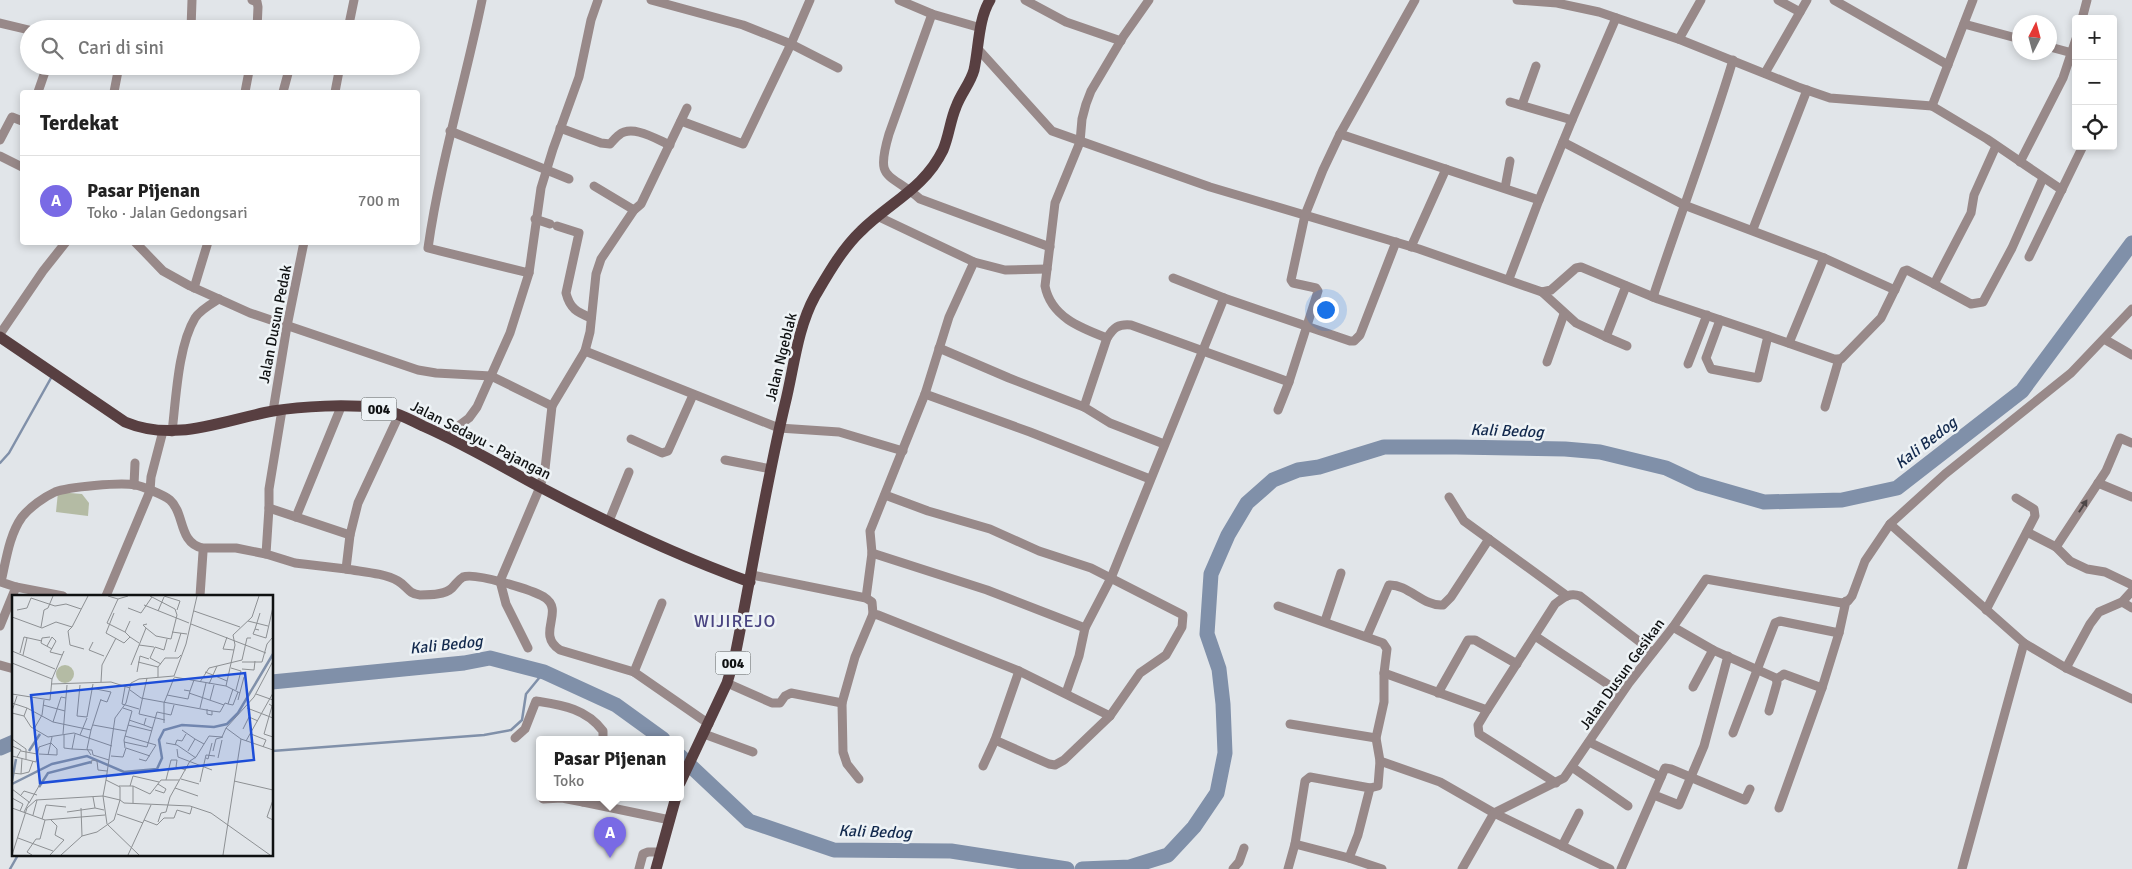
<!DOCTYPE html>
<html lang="id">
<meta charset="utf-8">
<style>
:root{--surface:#fff;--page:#f2f2f2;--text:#222;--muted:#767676;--line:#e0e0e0;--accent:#796ae5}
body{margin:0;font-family:Signika,sans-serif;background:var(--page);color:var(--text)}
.controls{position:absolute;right:15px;top:15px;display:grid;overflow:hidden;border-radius:5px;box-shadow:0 2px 8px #0003}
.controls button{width:45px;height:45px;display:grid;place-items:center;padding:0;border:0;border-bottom:1px solid var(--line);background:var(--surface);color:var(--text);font:25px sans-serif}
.compass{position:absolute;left:2012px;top:15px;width:45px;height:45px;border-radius:50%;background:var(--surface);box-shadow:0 2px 8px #0003;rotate:6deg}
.you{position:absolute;left:1325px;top:309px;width:18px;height:18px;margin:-12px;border:4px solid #fff;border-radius:50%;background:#1a73e8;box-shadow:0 0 0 8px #1a73e833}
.badge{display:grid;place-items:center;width:32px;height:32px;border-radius:50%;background:var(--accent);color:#fff;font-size:16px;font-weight:700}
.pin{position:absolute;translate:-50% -41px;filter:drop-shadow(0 1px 2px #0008)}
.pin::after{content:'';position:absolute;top:26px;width:18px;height:15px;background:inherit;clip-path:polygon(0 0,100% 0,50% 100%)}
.popup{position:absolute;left:536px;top:736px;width:148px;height:65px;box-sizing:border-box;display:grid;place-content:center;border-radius:5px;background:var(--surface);filter:drop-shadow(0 1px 4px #0005);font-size:16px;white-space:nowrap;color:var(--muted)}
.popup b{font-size:19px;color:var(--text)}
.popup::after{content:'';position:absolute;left:50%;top:100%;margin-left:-10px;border:10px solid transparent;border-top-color:var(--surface)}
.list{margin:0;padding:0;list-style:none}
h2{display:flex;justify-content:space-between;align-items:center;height:65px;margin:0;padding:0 20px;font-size:21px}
h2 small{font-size:16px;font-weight:400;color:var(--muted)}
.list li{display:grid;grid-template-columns:32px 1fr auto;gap:15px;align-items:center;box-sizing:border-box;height:90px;padding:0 20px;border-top:1px solid var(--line)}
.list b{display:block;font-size:19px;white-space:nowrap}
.list p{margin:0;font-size:16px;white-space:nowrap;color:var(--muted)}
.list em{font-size:16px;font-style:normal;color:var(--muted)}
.icon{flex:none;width:28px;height:28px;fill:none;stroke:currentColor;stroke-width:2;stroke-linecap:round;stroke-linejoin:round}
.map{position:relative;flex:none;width:2132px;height:869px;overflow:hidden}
.search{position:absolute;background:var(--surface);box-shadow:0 2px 8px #0003;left:20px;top:20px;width:400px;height:55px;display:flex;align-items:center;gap:12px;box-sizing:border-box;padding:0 18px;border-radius:28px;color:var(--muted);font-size:19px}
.panel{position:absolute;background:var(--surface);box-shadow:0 2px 8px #0003;left:20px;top:90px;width:400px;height:155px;border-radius:5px}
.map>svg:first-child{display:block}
</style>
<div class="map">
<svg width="2132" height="869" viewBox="0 0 2132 869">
<rect width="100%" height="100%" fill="#e1e5e9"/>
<polygon fill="#b4bba4" points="58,492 82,494 89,503 88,516 56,512"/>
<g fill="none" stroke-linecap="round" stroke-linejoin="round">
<g stroke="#8090a9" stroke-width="2.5">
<polyline points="0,463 9,453 51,378"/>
<polyline points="272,751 484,735 511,730 522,720 526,694 544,672"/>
<polyline points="10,869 18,855"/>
</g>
<g stroke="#8090a9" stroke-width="15">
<polyline points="272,682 464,663 490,658 544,672 616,705 663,739"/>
<polyline points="0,748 14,742"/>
<polyline points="680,756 749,821 834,850 951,851 1067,869"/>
<polyline points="1082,869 1130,867 1168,855 1194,827 1217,793 1225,753 1223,704 1219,669 1207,634 1211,574 1228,535 1247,503 1273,480 1298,470 1319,467 1384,447 1456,447 1565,449 1600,452 1666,468 1698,483 1764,502 1842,500 1897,488 2022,391 2132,243"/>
</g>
<g stroke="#988989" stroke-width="9">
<polyline points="252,0 257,2 258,7 257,29"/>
<path d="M482 0C465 83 440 163 428 248L529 273 541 188 553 149 579 77 591 20 598 0"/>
<polyline points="651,0 743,25 791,44 743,144 681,121"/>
<polyline points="810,0 791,44 838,68"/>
<polyline points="899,0 932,14 981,28"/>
<polyline points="1025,0 1066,22 1121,41"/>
<path d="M1149 0 1123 37 1091 91 1086 104 1082 119 1080 142 1055 203 1045 286C1051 317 1081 328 1107 338 1114 327 1118 324 1131 325L1289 382"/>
<polyline points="1517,0 1557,3 1599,12 1681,40 1798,87 1830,98 1932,106 1987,139 2062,190"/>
<polyline points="1778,0 1800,12"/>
<polyline points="1834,0 1948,65"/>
<path d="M932 14 889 134C875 182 888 171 920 199L1050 247"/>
<polyline points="2082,19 2087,0"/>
<polyline points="0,23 29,30"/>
<polyline points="1964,24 2020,39"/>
<polyline points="191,29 192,0"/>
<polyline points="348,29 354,0"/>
<polyline points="1679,39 1701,0"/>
<polyline points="2050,47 2076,54"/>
<polyline points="978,49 1052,131 1210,187 1419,249 1542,292 1551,290 1576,268 1581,267 1658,299 1768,336"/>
<polyline points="155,66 169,69 185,66"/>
<polyline points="1765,73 1807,0"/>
<polyline points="38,92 47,66"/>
<polyline points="114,92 119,66"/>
<polyline points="245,92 250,66"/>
<polyline points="283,92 290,66"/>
<polyline points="335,92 340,66"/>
<polyline points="1510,102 1572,120 1616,18"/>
<polyline points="1522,105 1536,66"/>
<polyline points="1932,106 1973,0"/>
<path d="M560 128 601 143 610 144C613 141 616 137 619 135 632 124 656 139 670 145"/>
<polyline points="450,131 569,179"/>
<polyline points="1340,134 1539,200 1572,120"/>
<polyline points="0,140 12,117 22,121"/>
<polyline points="1563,142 1684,205 1824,258 1895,290"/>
<polyline points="0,156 22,167"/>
<polyline points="2020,162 2063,78 2076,39"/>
<polyline points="594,186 634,210"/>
<polyline points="1505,188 1510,161"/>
<polyline points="535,219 550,224"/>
<path d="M557 226 579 233 566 293C570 309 577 312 591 318"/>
<polyline points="1753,229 1807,90"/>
<polyline points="135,242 163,271 190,286 250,313 418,370 436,373 491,376 552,406 585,351 590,332 596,274 601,259 634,210 641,204 687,108"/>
<polyline points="1411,247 1446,169"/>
<polyline points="2029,257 2083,146"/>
<polyline points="974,262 1005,270 1047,269"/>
<polyline points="1173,278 1224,298"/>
<polyline points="1509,279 1539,200"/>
<polyline points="1934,284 1971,304 1983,302 2012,248 2043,178"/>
<polyline points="194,288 208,242"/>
<polyline points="1542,292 1576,323 1606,337 1626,286"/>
<path d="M1653 297C1679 218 1709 140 1733 60"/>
<polyline points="1720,320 1706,358 1711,369 1758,378 1768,336 1834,359 1841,359 1881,318 1904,271 1907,270 1934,284 1971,213 1974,195 1996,146"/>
<polyline points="0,334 43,271 66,242"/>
<polyline points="1606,337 1627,346"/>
<polyline points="1107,338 1084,407 1110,423 1164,444"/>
<polyline points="2104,339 2132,355"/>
<polyline points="1789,343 1824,258"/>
<polyline points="939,348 1009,378 1084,407"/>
<polyline points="585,351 779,428 839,432 903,451"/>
<polyline points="1547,362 1564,314"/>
<polyline points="1688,364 1707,315"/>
<polyline points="925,394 1030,432 1150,479"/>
<polyline points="1825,407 1839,359"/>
<polyline points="282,410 269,489 269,508 266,554 295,563 346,569 350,535 358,503 399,415"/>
<polyline points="1278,410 1289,382 1318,291 1316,288 1293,283 1291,280 1305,215 1323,170 1340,134 1415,0"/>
<polyline points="273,411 287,326 304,242"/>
<path d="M172 432C176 399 178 346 195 318 200 310 211 304 219 299"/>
<polyline points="445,436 469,418 477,407 510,333 529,273"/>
<polyline points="631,439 662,453 668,451 693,395"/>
<polyline points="725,460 771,469"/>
<polyline points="2098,483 2132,497"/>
<polyline points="134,485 135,463"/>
<polyline points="885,495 928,511 990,529 1039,551 1091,568 1183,615 1182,627 1166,655 1140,673 1110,716 1064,760 1055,765 1049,764 995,740"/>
<polyline points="1449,497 1464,521 1567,596"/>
<polyline points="269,508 350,535"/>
<polyline points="296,517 341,407"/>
<polyline points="609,521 629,472"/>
<polyline points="1890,524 1945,474 2071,373 2132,309"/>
<polyline points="2027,532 2056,547 2070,561 2087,569 2105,572 2132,585"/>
<polyline points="2056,547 2106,471 2120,438 2132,443"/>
<polyline points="202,548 236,548 266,554"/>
<polyline points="872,553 987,590 1085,628 1111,578 1224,298 1350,341 1354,341 1360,335 1396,242"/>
<path d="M346 569C363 572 384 573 398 581 407 586 408 594 420 595 430 595 445 595 452 588 456 584 458 580 463 577 475 572 532 590 544 597 566 611 535 634 560 650L634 672 709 724"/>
<polyline points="752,575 866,598 872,602 873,614"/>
<polyline points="16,587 63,596"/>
<polyline points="106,596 150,491 151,477 163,431"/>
<polyline points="866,598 872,553 870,531 925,394 949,317 974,262 877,216"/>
<polyline points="2122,602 2132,608"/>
<polyline points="1278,606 1383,643 1387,649 1384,673 1487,710 1478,725 1479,734 1556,783"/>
<polyline points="1986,610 2035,516 2034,509 2016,498"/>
<polyline points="1325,621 1341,573"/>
<path d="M0 626 16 587 1 582C6 561 9 535 22 517 30 507 44 497 55 492 68 487 121 482 135 485 142 486 164 495 170 500 185 513 178 542 202 548L203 552 200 596"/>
<polyline points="1673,627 1713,650 1776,678 1777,683 1769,711"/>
<path d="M1367 636 1389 585C1408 584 1424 607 1443 605L1451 597 1489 539"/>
<polyline points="1535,636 1621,693"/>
<polyline points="528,648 506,604 500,581 540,487 545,469 552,406"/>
<polyline points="0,665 14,669"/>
<polyline points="2066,668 2090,624 2099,612 2122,602 2132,591"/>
<polyline points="634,672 662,603"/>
<polyline points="1384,673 1384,702 1376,738 1380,761 1440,782 1494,813 1610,869"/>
<polyline points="1777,679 1784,674 1822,688"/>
<polyline points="727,683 772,703 780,703 785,696 791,693 842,703 855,657 873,614 878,615 1019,671 1110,716"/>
<polyline points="1693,687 1713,650"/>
<polyline points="1066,693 1079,656 1085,628"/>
<polyline points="1438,693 1468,640 1475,640 1517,664"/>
<polyline points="842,703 843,752 847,764 859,779"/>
<path d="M1487 710 1555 604C1563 598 1569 592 1580 596L1653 652"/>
<polyline points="1290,724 1376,738"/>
<polyline points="1733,733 1775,623 1780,621 1839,633 1846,601"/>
<polyline points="704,734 753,752"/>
<path d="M515 738 525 729 536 701C561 705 586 708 603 731V739"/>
<polyline points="1589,742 1661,777"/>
<polyline points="983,766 995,740 1019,671"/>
<polyline points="1572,767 1628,806"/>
<polyline points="1370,788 1378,786 1380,761"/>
<polyline points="1654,795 1679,805 1704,746 1728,656"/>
<polyline points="584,797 583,802 670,820"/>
<polyline points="543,799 562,798 583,802"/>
<polyline points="1779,808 1822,688 1839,633"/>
<polyline points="1295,844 1349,858"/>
<polyline points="1562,846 1579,813"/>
<polyline points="639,869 643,854 648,852 661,852"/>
<polyline points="1233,869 1239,862 1244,848"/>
<polyline points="1288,869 1295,844 1305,781 1310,777 1370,788 1358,835 1349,858 1382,869"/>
<polyline points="1462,869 1494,813 1564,778 1629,683 1673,627 1706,579 1842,603 1848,601 1852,596 1865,561 1890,524 2024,643 2066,668 2132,699"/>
<polyline points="1621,869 1665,768 1671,769 1745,800 1750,789"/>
<polyline points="1962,869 2024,643"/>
</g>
<g stroke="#583f41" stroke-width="11">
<path d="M0 337 125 422C175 443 223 420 273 411 302 406 348 404 378 408 394 411 409 419 423 426 464 444 501 466 540 487 608 523 678 556 750 582"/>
<path d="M680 783 727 683 735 656C752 572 765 488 785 404 794 368 797 329 815 296 828 274 842 249 861 231 890 202 924 189 943 150 949 136 950 121 956 107 961 93 970 84 974 70 979 47 978 20 990 0"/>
<polyline points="656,869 676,797"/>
</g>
</g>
<defs><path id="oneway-solid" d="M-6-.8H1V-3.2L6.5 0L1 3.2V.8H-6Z" transform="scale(1.25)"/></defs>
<use fill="#4d4748" href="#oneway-solid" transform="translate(2083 506) rotate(-57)"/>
<g text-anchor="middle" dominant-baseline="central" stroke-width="5" stroke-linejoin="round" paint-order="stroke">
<g fill="#eef3f6" stroke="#525556" stroke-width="1">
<rect x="361.5" y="397.5" width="35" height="23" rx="4"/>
<rect x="715.5" y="651.5" width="35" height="23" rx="4"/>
</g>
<g font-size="14" font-weight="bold" fill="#0f1112">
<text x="379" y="409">004</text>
<text x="733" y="663">004</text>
</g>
<g font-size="15" fill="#0f1112" stroke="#eef3f6">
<text transform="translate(275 324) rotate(-79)">Jalan Dusun Pedak</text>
<text transform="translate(781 357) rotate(-76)">Jalan Ngeblak</text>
<text transform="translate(481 440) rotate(27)">Jalan Sedayu - Pajangan</text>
<text transform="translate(1622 674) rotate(-54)">Jalan Dusun Gesikan</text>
</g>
<g font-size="16" font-style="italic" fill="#12294d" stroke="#eef3f6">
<text transform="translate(1507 431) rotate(2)">Kali Bedog</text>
<text transform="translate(1926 443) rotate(-38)">Kali Bedog</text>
<text transform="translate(446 645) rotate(-6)">Kali Bedog</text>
<text transform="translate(875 832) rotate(2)">Kali Bedog</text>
</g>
<g font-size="18" letter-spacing="1" fill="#494481" stroke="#eef3f6">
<text x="735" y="621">WIJIREJO</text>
</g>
</g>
<g transform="translate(12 595)">
<rect width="261" height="261" fill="#e1e5e9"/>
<path d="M44 79a9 9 0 1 1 18 0a9 9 0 1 1-18 0Z" fill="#b4bba4"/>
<path fill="none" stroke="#8090a9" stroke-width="2.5" d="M17 156 28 139M0 186 4 164M0 189 40 169 75 161 112 177 145 174 150 163 147 145 152 135 170 130 202 132 215 129 226 118 261 59M27 192 36 178 79 167"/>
<path fill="none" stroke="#8d9093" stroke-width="1" d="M96 1 106 4 116 1M152 1 168 6 165 15M185 1 174 49 162 81 127 84 119 88 114 108 103 123 94 185 108 192V205L112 208 178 211 199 218 258 260M106 4 95 28 113 37M132 10 177 28M116 13 129 18 140 2M5 15 15 13 19 3 43 11 54 9 69 14M146 16 152 2M182 16 228 32M102 18 94 38 112 48 118 42 127 48M0 22 30 33 44 27 60 32 76 1M236 26 256 31M179 29 254 58M29 32 32 15 36 13 41 1M60 32 56 36 58 50 72 54M134 33 144 41 159 44 165 20 163 14 138 1M243 34 248 18M247 35 243 34 241 39 254 43 261 12M160 37 175 39M38 42 30 43 29 48 40 54M118 42 113 37 118 26M215 42 211 54 222 55M81 47 77 55 92 61M127 50 142 52M35 51 40 42 44 46 38 57 50 60M0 56 43 74M163 57 169 38M8 58 12 42 30 46M11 60 15 43M126 67 146 72M230 67H250L255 49 260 43M0 68 40 84 38 105 0 99M149 69 138 63 143 52 152 55 155 44M119 70 134 33 131 30 135 29M219 73 229 76 224 95M230 74 242 75 243 66M125 77 128 61 137 64M193 77 201 80 205 71M146 82V72L153 63H166L169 60M162 82 214 91 228 98M135 83 127 119 153 125M40 84 52 56M89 87 90 70 104 43M188 87 197 73 230 65 235 43H239M39 89 99 87 118 93M197 89 201 80 215 86M68 90 65 121 75 122 81 89M214 91 223 50 221 40 240 22 247 1M113 92 110 109 127 114M79 93 99 97 95 107 89 105M118 95 129 103 200 116M172 95 178 96 182 85M177 98 212 110M244 99 261 105M155 100 176 104 178 96M198 105 202 90M226 105 232 82M0 108 15 113 12 121M216 109 221 110 226 97M257 109 260 111 252 139 261 142M31 110 53 116M15 113 41 127 79 135 89 104M111 113 120 116 112 145 113 153M188 113 194 88M235 113 261 123M195 114V119L200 120V116L208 117 213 108 216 109 221 94M0 116 5 101M0 118 12 121 19 132 36 142 62 138 100 151M134 123 132 130 140 133M117 125 132 130M41 127 49 102 54 103M152 128V108L162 83M81 130 114 136M116 130 140 136M214 133 242 102 261 66M22 134 30 120 32 105M231 134 237 122 246 126M79 135 75 154 79 160M170 135 183 144M51 139 55 90M239 139 254 145 251 152M52 140V153L60 154 63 139M68 140 75 123M113 141 144 150 134 166 127 164M0 144 14 154V164M234 146 261 98M112 147 135 152 145 117 159 120 162 110M154 148 165 150 184 163M163 150 165 145 170 146 174 139M0 151 9 155 5 162M60 154 80 155 81 160 97 165M165 154 166 162 200 175M9 156 25 159M176 156 183 144 192 149M201 156 204 144 211 142M27 159 45 160V154L39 148M36 160 40 142M0 161 24 167 27 152 39 148M99 161 111 162 114 153 138 161M194 163 196 164 200 148M206 163 210 145M79 169 80 165 85 166 86 175 95 176M0 178 9 179 10 163M9 179 17 177 21 166M169 184 187 189M94 185 91 201 95 229 127 260M154 185 159 165H165L164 172 174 175M222 186 261 195M188 187 194 160 203 161M107 191H121L138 199 149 185H167M118 191 121 181 147 187M121 191V208M163 193 186 201M0 194 17 207 12 217M143 195 152 198 154 194 146 189M9 200 12 196 25 200M81 202 83 213 92 215M0 203 11 209 8 216M261 205 255 222 261 225M17 208 27 191M0 213 33 225 93 220M69 213 70 241M55 217 83 213M105 219 131 228M21 220 25 205M30 224 34 210 54 212M132 225 145 230 152 223H162L165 215 178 219 180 212M146 227 149 218 154 217 158 202 178 166 184 162 197 141 210 142 214 133 229 144 261 155M6 243 22 249M22 249 41 256M0 260 15 213 24 205 91 201 108 205 102 225 85 237 70 241 49 260M20 260 15 257 24 244H28L33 225M38 260 52 245 43 240 45 231 39 225M116 260 139 210M211 260 229 144"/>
<path fill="#1d4ed8" fill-opacity="0.15" stroke="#1d4ed8" stroke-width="2.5" d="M233 78 242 165 28 188 19 100Z"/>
<rect width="261" height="261" fill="none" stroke="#0f1112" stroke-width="2.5"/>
</g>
</svg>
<div class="controls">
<button>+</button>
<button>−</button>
<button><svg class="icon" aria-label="locate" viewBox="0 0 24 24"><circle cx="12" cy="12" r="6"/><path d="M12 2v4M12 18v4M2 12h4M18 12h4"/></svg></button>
</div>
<svg class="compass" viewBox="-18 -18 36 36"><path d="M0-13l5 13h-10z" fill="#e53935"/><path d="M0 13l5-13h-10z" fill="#767676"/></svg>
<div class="you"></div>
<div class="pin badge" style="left:610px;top:858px">A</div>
<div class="popup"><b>Pasar Pijenan</b>Toko</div>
<div class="search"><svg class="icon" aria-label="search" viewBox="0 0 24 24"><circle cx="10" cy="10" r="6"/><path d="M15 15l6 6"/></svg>Cari di sini</div>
<section class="panel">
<h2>Terdekat<small></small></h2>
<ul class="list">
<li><span class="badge">A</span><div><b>Pasar Pijenan</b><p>Toko · Jalan Gedongsari</p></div><em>700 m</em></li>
</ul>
</section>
</div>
